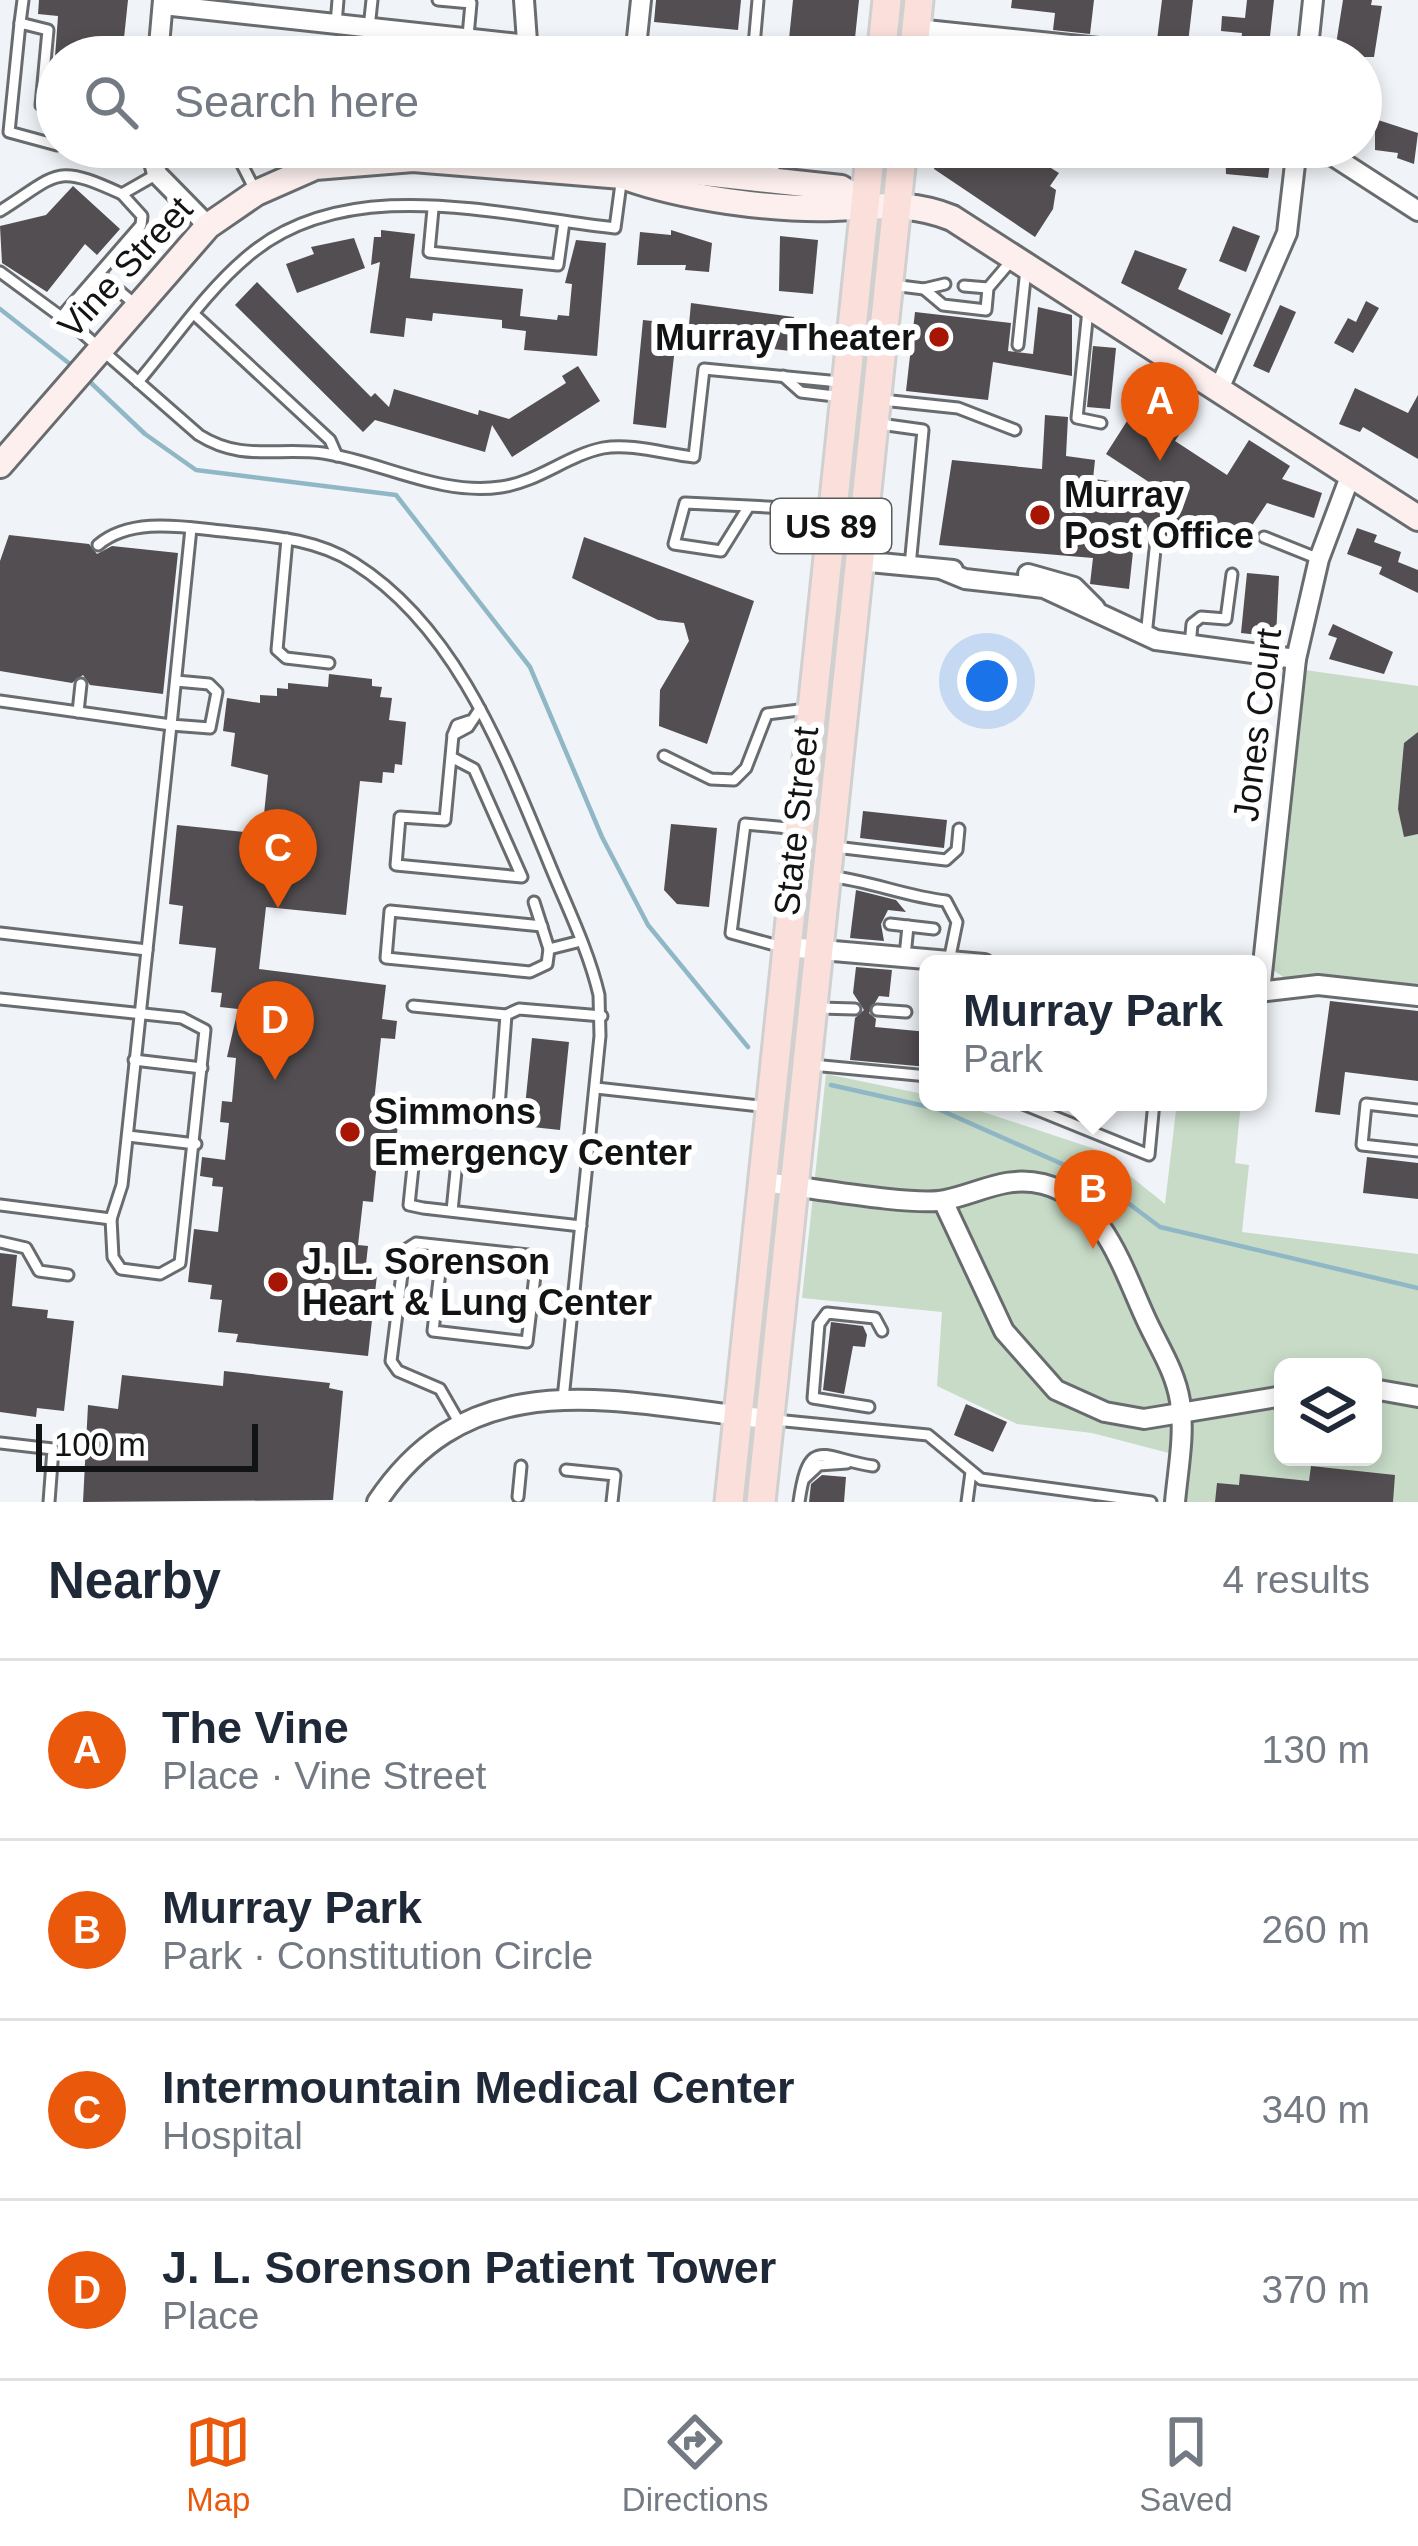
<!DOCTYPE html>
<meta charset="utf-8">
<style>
:root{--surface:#fff;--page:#f2f2f3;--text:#1f2937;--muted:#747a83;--line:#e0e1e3;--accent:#ea580c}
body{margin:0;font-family:Helvetica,sans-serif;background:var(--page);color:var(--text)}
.controls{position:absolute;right:36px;bottom:36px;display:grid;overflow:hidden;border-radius:18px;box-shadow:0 6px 18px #0003}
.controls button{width:108px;height:108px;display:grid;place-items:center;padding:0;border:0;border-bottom:3px solid var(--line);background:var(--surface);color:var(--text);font:60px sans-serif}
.scale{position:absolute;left:36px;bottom:30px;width:222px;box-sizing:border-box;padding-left:12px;border:6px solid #121314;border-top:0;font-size:33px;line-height:42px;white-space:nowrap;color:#121314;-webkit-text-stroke:9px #fff;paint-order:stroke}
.you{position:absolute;left:987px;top:681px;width:42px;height:42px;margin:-30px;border:9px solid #fff;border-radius:50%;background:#1a73e8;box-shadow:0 0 0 18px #1a73e833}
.badge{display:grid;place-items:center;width:78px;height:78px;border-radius:50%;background:var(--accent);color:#fff;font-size:39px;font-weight:700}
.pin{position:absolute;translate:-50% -99px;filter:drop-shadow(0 3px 6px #0008)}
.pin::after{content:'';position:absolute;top:63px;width:42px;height:36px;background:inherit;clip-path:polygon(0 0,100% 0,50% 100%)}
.popup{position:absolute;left:919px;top:955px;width:348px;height:156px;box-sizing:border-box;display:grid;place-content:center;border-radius:18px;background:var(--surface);filter:drop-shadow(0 3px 9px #0005);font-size:39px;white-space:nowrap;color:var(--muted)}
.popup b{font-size:45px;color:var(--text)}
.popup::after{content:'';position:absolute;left:50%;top:100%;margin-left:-24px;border:24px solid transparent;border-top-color:var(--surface)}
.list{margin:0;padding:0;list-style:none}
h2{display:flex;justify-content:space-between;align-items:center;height:156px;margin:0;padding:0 48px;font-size:51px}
h2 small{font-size:39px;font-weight:400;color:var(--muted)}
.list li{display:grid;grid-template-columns:78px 1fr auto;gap:36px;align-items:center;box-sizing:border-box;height:180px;padding:0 48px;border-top:3px solid var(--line)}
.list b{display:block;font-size:45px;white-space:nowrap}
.list p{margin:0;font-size:39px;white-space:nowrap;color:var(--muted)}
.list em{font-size:39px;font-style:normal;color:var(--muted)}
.icon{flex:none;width:66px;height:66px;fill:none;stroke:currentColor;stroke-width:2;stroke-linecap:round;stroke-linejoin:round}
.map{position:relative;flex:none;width:1418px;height:1502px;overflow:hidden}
.search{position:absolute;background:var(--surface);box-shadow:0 6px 18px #0003;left:36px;right:36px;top:36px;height:132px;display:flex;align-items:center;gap:30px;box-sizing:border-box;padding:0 42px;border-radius:66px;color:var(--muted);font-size:45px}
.sheet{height:876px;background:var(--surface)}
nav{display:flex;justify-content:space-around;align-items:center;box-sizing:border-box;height:168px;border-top:3px solid var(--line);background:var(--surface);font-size:33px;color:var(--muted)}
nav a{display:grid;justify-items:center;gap:6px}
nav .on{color:var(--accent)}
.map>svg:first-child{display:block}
</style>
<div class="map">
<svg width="1418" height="1502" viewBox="0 0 1418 1502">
<rect width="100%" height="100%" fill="#f0f3f7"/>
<g fill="#c7dbc7" fill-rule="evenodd">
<polygon points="1305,670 1418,686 1418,985 1317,975 1285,978 1273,970"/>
<path d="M826 1074 928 1095V1102H953L1098 1150 1165 1204 1177 1102H1241L1235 1163 1249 1165 1242 1232 1418 1254V1502H1184L1188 1458 1092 1433 1017 1424 937 1386 942 1312 802 1298ZM1283 1367H1373V1457H1283Z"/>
</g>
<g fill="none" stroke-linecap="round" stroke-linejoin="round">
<g stroke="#90b7c6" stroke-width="4.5">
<polyline points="0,309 75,368"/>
<polyline points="88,380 145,434 196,470 396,495 530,667 602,837 648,925 748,1047"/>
<polyline points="831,1085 938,1109 1096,1179 1160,1227 1418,1288"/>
</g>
</g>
<g fill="#524e51">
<polygon points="39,0 128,0 122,57 55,57 58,16 38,14"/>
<polygon points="656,0 741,0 738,30 654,22"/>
<polygon points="793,0 859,0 853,57 774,57 776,37 789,39"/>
<polygon points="1012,0 1094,0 1090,34 1053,30 1055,13 1011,8"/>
<polygon points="1162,0 1193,0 1188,43 1157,40"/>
<polygon points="1247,0 1274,0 1269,45 1241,42 1242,33 1221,31 1222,16 1245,18"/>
<polygon points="1343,0 1372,0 1371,5 1382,6 1374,57 1334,57"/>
<polygon points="1375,119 1418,133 1414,164 1397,158 1398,153 1375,150"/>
<polygon points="937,147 988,147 1018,167 1027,153 1059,173 1050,186 1056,190 1053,209 1035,237 934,169"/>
<polygon points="1225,147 1272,147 1268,178 1226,174"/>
<polygon points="73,186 120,229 97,255 85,244 47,292 2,263 0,226 46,215"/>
<polygon points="1233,226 1260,236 1246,272 1219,261"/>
<polygon points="381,230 415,234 410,278 523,289 520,316 557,320 558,315 569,316 572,284 565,283 576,240 606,243 597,356 524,350 526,331 502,328 502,320 433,313 432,321 406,318 404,337 370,333 380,262 371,265 374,237 381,237"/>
<polygon points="671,230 712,243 709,272 685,270 686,265 637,265 640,232 671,235"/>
<polygon points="780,236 818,240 813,294 779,291"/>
<polygon points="354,238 365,268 297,293 286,264 314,254 311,247"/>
<polygon points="1135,250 1187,269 1178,289 1231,314 1222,335 1121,283"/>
<polygon points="257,282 371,397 375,393 389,407 394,389 478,415 479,410 509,419 566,383 562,376 578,366 600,401 512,457 492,425 485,452 375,420 363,432 235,305"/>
<polygon points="1366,301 1379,308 1353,353 1334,343 1348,318 1356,322"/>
<polygon points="691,303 794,317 791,351 676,338 666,428 633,424 643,320 689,325"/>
<polygon points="1280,305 1296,312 1269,373 1253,366"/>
<polygon points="1038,307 1072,315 1072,376 993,362 988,400 906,391 915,312 1011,323 1008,351 1033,354"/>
<polygon points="1093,346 1116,348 1110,409 1087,407"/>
<polygon points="1152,382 1198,406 1175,441 1227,475 1249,440 1290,466 1282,479 1322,493 1314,518 1267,503 1241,542 1201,516 1189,533 1170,520 1168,537 1158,531 1135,533 1129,589 1090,584 1093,558 939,545 952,460 1042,469 1045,415 1068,417 1066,456 1095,460 1093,479 1155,486 1106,454"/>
<polygon points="1355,388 1408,413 1418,395 1418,459 1363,427 1360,432 1339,424"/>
<polygon points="1357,528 1377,535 1374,542 1401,552 1398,562 1418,570 1418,593 1379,574 1382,567 1347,554"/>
<polygon points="9,535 89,544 97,554 112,546 178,553 163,694 90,685 83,675 72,683 0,671 0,561"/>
<polygon points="584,537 754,601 707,744 659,726 660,690 689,641 684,623 658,620 572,578"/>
<polygon points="1247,573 1279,576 1276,637 1241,633"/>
<polygon points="1333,624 1393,652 1384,674 1329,659 1337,638 1328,635"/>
<polygon points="329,674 372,679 372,686 382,687 380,697 392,698 389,720 406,722 402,765 395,764 394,773 383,772 382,783 360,781 346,915 266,907 259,969 386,985 382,1019 397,1021 395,1039 381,1038 372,1120 398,1123 396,1144 379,1142 373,1202 363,1201 358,1245 368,1246 365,1273 377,1275 368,1356 236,1342 238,1334 218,1332 222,1300 210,1299 212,1285 188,1282 194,1229 218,1232 223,1187 212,1186 213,1178 200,1176 202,1157 225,1160 229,1123 220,1122 222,1101 232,1102 236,1058 227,1057 238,1009 220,1007 222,993 211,992 216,948 179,944 183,906 169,904 177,825 262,834 268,775 231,766 235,733 223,731 227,698 260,703 260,695 277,696 277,688 288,689 288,683 328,687"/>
<polygon points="1418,732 1418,834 1404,837 1398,809 1404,743"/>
<polygon points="863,811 947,820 944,848 860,838"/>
<polygon points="671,824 717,828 709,907 677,904 664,890"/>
<polygon points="856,890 896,900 906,912 888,910 881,924 884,941 850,938"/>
<polygon points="856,967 892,970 889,997 879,996 869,1013 876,1019 875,1027 928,1032 928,1067 850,1060 855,1018 864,1010 853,993"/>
<polygon points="1330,1001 1418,1011 1418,1081 1345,1072 1340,1115 1315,1112"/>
<polygon points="532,1038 569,1042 560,1130 523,1126"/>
<polygon points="1367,1157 1418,1163 1418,1199 1363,1193"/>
<polygon points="0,1253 17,1255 12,1306 48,1310 47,1318 74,1321 64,1411 37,1408 36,1417 0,1412"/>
<polygon points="831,1322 863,1326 867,1335 865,1347 853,1346 844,1394 823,1390"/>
<polygon points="224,1371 330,1383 329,1388 343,1391 333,1500 83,1502 88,1405 118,1409 122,1375 223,1386"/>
<polygon points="966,1404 1007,1422 993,1452 954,1435"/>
<polygon points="1311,1466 1395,1475 1393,1502 1215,1502 1217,1483 1239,1485 1240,1474 1309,1481"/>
<polygon points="822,1475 846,1477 844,1502 809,1502 811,1484"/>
</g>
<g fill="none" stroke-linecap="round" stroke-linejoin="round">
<defs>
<g id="lane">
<polyline points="438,0 471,3 468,36"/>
<polyline points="20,23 23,0"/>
<polyline points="336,24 338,0"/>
<polyline points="369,28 372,0"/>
<polyline points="636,43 753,54"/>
<polyline points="753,57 758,0"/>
<polyline points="57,113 41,105 48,30 20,23 9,132 57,145"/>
<path d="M67 147C96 152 120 149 150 152"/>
<polyline points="233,147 255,190"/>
<polyline points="667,169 669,147"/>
<polyline points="773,177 776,147"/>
<polyline points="433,209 429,252 558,265 564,222"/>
<path d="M0 211C60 173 54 163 122 194L157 174"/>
<path d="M0 272 79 330 199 435C242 462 276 447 323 453 382 462 440 496 501 487 538 482 568 455 603 448 631 443 666 454 694 457L704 369 840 382"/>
<polyline points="99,274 136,305"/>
<polyline points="892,285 924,289 945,284"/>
<polyline points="964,286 988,288"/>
<polyline points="924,289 943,305 986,310 988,288 1011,261"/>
<polyline points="1088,310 1077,418 1101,423"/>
<polyline points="195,315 330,440 337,456"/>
<polyline points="61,317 141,225 142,216 122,194"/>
<polyline points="1018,345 1026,269"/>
<polyline points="783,376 801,392 843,397"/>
<path d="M138 382C173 341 206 291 248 256 347 172 497 215 615 228L622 176"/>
<polyline points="882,400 958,408 1015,430"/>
<polyline points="880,424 923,430 910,566"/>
<polyline points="749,506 685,503 674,544 721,551 749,506 828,510"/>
<polyline points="1264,537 1319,559"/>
<polyline points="287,539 277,650 286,658 329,663"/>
<path d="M98 545C131 517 183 527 222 531 267 536 315 538 354 563 456 627 503 753 547 858 565 903 588 948 599 995L600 1036 563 1399"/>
<polyline points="1146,636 1156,540"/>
<polyline points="1190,646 1192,624 1201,617 1226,619 1232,574"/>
<polyline points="176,681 209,684 217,692 210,728 171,725 191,528"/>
<polyline points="0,701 171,725 122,1185 111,1219 0,1205"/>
<polyline points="78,712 81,684"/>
<polyline points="469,721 457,725 453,735 468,727 480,709"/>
<polyline points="664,756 711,779 734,780 746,768 767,714 807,709"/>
<polyline points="451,757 474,769 522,877 396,865 400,817 445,820 453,735"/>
<polyline points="835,847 946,860 957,850 959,829"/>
<path d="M828 876C871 881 904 896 946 901L957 922 949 961"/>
<polyline points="534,902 549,949 581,941"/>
<polyline points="890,924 934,929"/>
<polyline points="542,926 390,911 386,958 530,972 547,964 549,949"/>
<polyline points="0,933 147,950"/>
<polyline points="782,947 731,933 745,824 799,829"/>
<polyline points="905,956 908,926"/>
<polyline points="0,999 182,1018 205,1030 180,1263 160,1274 121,1269 113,1257 111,1219"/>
<polyline points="413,1006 506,1015"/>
<polyline points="819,1008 855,1009"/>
<polyline points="877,1010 906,1012"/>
<polyline points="134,1060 202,1068"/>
<polyline points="812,1065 928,1076"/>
<polyline points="596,1088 769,1107"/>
<polyline points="1018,1102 1149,1155 1154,1102"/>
<polyline points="499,1107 506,1015 519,1009 602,1016"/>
<polyline points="1418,1110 1366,1104 1362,1145 1418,1151"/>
<polyline points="128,1136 196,1144"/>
<polyline points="452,1211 457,1161 414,1157 409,1205 423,1208 581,1226"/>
<polyline points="0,1242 26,1248 39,1271 68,1275"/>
<polyline points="443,1246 433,1331 527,1342 536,1267 528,1255 416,1243 405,1250 391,1361 398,1371 440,1389 459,1422"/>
<polyline points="869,1407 813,1398 819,1324 827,1313 875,1318 882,1331"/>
<polyline points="775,1420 928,1435 981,1479 1151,1502"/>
<polyline points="0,1443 53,1449 49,1502"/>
<polyline points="566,1470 615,1475 612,1502"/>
<polyline points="804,1479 819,1465 847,1463"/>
<polyline points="518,1497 521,1466"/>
<path d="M799 1502C809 1433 823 1459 873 1466"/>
<polyline points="967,1502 971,1472"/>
</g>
<g id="street">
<polyline points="524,0 528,55"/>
<polyline points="163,5 528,45"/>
<polyline points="916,29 1185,57"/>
<polyline points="158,57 163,0"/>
<polyline points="635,57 641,0"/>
<polyline points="1307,57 1313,0"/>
<polyline points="150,147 157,174 208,226"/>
<polyline points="1319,147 1418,211"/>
<polyline points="622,176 625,147"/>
<polyline points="1219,389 1287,233 1297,147"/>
<polyline points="859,561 953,570"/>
<polyline points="943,570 965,579 1044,588 1156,640 1296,659"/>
<polyline points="1028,574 1074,587 1095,608"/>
<polyline points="787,947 984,964"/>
<polyline points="1258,992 1318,985 1418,996"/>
<polyline points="1260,992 1296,659 1319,559 1351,474"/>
<path d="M763 1182C801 1186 914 1207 945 1200 980 1193 1005 1175 1043 1184 1102 1199 1123 1269 1145 1317 1158 1346 1175 1370 1180 1401 1185 1435 1178 1469 1175 1502"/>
<polyline points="943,1201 1004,1331 1056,1390 1105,1412 1144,1419 1283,1396"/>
<polyline points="1373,1389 1418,1397"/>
<path d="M377 1502C474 1356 622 1405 770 1419"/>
</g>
<g id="secondary">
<path d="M625 177C683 198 772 210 834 208 877 207 910 201 952 218L1418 518"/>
<polyline points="0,465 208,226 256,193 315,167 413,159 622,176 667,169 841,188 864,202"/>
</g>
<g id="primary">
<polyline points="881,57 887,0"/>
<polyline points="913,57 919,0"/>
<polyline points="729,1502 871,147"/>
<polyline points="761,1502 903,147"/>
</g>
</defs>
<use href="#lane" stroke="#696c6f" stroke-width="15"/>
<use href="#street" stroke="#696c6f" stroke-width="24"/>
<use href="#secondary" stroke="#696c6f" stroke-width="30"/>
<use href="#primary" stroke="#d0d0d0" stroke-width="33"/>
<use href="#lane" stroke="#fff" stroke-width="9"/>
<use href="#street" stroke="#fff" stroke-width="18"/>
<use href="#secondary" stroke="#fcefed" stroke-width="24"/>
<use href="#primary" stroke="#fadfda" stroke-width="27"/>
</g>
<g fill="#a71505" stroke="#fff" stroke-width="4.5">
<circle cx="939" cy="337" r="12"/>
<circle cx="1040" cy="515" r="12"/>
<circle cx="350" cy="1132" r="12"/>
<circle cx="278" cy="1282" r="12"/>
</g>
<g text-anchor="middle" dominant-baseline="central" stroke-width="12" stroke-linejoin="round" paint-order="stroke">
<rect fill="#fff" stroke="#595a5a" stroke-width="3" x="771" y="499" width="120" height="54" rx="9"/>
<g font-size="33" font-weight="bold" fill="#121314">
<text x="831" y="526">US 89</text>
</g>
<g font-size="36" fill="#121314" stroke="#fff">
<text transform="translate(125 267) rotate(-47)">Vine Street</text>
<text transform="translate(1257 725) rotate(-83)">Jones Court</text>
<text transform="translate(796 821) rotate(-84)">State Street</text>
</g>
<g font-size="36" font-weight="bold" fill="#121314" stroke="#fff" text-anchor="start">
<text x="915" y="337" text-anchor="end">Murray Theater</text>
<text x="1064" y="494">Murray<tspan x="1064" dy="41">Post Office</tspan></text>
<text x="374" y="1111">Simmons<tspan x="374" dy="41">Emergency Center</tspan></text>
<text x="302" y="1261">J. L. Sorenson<tspan x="302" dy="41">Heart &amp; Lung Center</tspan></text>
</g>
</g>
</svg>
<div class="controls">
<button><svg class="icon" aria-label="layers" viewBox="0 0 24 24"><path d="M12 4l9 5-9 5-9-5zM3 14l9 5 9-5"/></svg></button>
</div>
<div class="scale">100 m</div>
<div class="you"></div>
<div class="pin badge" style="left:1160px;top:461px">A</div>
<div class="pin badge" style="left:1093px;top:1249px">B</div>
<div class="popup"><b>Murray Park</b>Park</div>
<div class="pin badge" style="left:278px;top:908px">C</div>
<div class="pin badge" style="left:275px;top:1080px">D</div>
<div class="search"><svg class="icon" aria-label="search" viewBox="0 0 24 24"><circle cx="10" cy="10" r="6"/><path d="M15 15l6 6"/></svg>Search here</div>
</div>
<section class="sheet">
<h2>Nearby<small>4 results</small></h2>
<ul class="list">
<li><span class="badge">A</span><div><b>The Vine</b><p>Place · Vine Street</p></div><em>130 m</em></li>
<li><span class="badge">B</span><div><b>Murray Park</b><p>Park · Constitution Circle</p></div><em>260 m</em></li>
<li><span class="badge">C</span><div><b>Intermountain Medical Center</b><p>Hospital</p></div><em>340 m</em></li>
<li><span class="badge">D</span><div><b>J. L. Sorenson Patient Tower</b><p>Place</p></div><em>370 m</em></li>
</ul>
</section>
<nav>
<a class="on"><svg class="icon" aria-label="map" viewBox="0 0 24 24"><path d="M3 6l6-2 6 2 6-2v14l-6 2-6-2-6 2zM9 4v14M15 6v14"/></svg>Map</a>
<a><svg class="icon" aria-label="directions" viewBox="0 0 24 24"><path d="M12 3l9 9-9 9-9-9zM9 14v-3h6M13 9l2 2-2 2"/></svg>Directions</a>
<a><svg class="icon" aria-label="saved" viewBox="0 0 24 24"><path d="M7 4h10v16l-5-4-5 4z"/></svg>Saved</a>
</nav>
